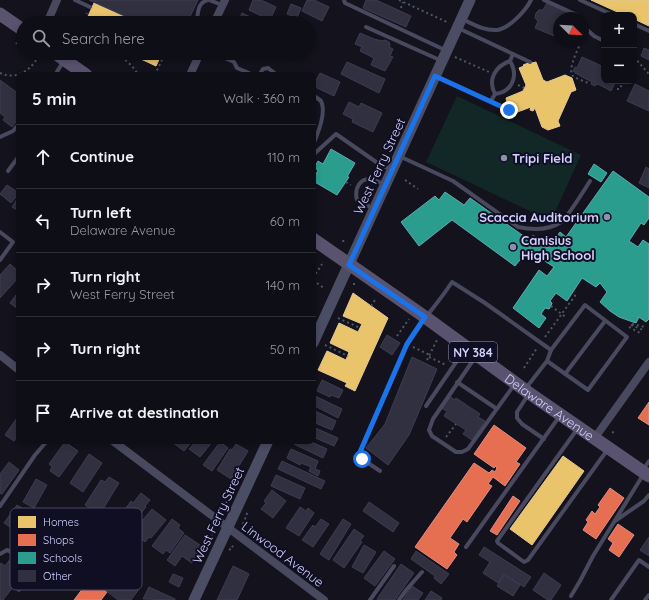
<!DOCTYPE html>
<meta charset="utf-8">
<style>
:root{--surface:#0e0e16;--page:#1c1c23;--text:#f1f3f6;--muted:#9b9ca1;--line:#2e2e35}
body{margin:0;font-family:Quicksand,sans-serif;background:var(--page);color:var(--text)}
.controls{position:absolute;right:12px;top:12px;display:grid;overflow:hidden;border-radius:8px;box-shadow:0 2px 6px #0003}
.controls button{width:36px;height:36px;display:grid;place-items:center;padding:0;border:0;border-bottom:1px solid var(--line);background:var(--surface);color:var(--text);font:20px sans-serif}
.compass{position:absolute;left:553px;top:12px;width:36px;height:36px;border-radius:50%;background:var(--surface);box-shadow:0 2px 6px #0003;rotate:114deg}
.stop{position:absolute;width:12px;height:12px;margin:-9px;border:3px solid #1a73e8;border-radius:50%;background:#fff}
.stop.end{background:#1a73e8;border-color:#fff;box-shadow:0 1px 4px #0008}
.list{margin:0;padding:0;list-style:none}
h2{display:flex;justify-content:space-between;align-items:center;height:52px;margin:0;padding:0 16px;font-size:17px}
h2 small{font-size:13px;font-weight:400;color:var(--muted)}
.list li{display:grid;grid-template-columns:26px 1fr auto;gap:12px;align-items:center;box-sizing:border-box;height:64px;padding:0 16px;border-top:1px solid var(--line)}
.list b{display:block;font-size:15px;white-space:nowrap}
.list p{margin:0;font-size:13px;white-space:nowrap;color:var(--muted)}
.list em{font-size:13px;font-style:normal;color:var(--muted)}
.icon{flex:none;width:22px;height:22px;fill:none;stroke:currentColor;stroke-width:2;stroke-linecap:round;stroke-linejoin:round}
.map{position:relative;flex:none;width:649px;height:600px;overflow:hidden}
.search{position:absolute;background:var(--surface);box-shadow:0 2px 6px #0003;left:16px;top:16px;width:300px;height:44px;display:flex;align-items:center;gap:10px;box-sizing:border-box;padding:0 14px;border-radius:22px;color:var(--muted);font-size:15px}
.panel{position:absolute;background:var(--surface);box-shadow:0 2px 6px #0003;left:16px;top:72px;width:300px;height:372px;border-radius:8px}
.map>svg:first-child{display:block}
</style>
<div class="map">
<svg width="649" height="600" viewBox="0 0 649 600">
<rect width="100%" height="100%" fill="#13121d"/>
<polygon fill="#112827" points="457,96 581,155 551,221 426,162"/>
<g fill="#e9c46a" stroke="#e2c896">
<polygon points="591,0 649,0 649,26 634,19 634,15 624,15"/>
<polygon points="94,3 140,23 85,23"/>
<polygon points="128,53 162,53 156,66"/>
<polygon points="531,62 532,63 536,62 543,80 547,82 565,75 572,78 576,90 571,92 558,121 560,126 548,130 542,127 535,108 533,111 530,110 531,107 512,114 506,102 507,102 506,98 523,91 526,85 519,68 524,66 523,65"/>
<polygon points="353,293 388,318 355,391 345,386 347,383 318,370 327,351 346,360 349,352 330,343 339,323 358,332 362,324 343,316"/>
<polygon points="563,456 584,471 532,545 510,529"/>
</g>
<g fill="#e76f51" stroke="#e08c85">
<polygon points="649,402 649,425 638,418"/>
<polygon points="494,425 526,448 516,462 520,464 505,486 493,477 488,484 492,486 467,522 463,519 450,538 459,544 454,552 457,555 447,569 415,547 474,463 489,473 492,470 495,472 497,468 495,466 494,468 474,454"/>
<polygon points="610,488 624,498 596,539 583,530 588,522 586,520 592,511 595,514 600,507 598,505"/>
<polygon points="513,496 520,501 497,535 490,531"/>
<polygon points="618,524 634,535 619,557 609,550 613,543 608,539"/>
<polygon points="90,579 107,592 101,600 74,600"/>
</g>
<g fill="#2a9d8f" stroke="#5cacb0">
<polygon points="331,149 355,163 347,177 349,177 337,195 313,181 318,170 314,168 318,161 323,164"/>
<polygon points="594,164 607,173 601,182 588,174"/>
<polygon points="613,171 649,197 649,218 644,225 641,223 629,241 638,247 643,240 649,244 649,319 646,322 639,317 636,323 633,322 619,317 610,311 600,302 607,292 600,283 596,287 582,278 567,301 556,293 550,301 552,303 551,306 549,309 545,308 541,314 546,318 539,328 513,308 539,270 547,276 554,267 540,258 524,255 515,266 452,220 419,246 401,222 435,196 439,200 445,192 464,205 470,198 532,242 534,239 548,248 560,232 566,237"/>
</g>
<g fill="#313040" stroke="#3e3c52">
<polygon points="89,0 198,0 187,23 140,23"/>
<polygon points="253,0 261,0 276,7 270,20 249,10"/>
<polygon points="307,0 314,0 329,7 322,21 302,11"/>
<polygon points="366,0 376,0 411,16 406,27 363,8"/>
<polygon points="547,3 568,13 566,18 559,18 559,38 535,28 538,21 535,18 536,13 539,10 543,10"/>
<polygon points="291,4 301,8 297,18 287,14"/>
<polygon points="242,13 263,23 238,23"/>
<polygon points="360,33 374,39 382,41 385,40 389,42 390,45 389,47 393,49 390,56 393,57 385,71 371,65 374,58 360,51 362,47 355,44"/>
<polygon points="644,48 649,50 649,60 641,56"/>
<polygon points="582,57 604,67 604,81 616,81 611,91 600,85 596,84 595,86 591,84 592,82 575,73 575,72 573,71 575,67 577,68"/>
<polygon points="347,62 385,79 379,93 341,74"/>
<polygon points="320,73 340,82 334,96 313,86"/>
<polygon points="0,80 19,94 19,118 12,127 3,120 5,117 0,113"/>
<polygon points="635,84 649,91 649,111 627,101"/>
<polygon points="349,102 359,107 361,103 382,113 373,132 352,122 353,119 343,114"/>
<polygon points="646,167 649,169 649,188 639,183"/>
<polygon points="7,185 19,193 11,203 0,194"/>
<polygon points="19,196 19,211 12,207"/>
<polygon points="10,264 19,272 19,277 0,298 0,275"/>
<polygon points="19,291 19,310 10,303"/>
<polygon points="387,335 400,343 392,355 380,347"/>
<polygon points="412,357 437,369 409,435 388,465 366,448 385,424"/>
<polygon points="322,380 343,390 339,398 331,395 330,397 317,391"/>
<polygon points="315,396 342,409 338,418 313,405 313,401"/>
<polygon points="449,396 455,400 456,398 480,414 478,417 485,421 472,440 463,434 466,430 444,416 447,411 441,408"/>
<polygon points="313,410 336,421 332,430 313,422"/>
<polygon points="19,415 19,437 17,436 14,441 5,435"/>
<polygon points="313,427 338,438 334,446 313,437"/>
<polygon points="173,441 192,441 184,451 172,442"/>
<polygon points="196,441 213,441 200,457 189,449"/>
<polygon points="295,441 309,441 327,449 323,458 294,444"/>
<polygon points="65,442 78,451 59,477 50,471 52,467 49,464"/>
<polygon points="220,442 228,448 212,471 203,465"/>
<polygon points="236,444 248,451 231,479 217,470 230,449 232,450"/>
<polygon points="291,449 318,461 315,469 320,471 318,476 309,471 311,467 301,463 300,465 287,458"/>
<polygon points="89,454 102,463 83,492 70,483"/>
<polygon points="282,461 325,481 321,489 278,469"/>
<polygon points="9,462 19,470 2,494 0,493 0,474"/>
<polygon points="276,475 305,488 300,499 271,486"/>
<polygon points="109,477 119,483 100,514 85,505 101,480 105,482"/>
<polygon points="36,479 47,485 34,508 23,502"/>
<polygon points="272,490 286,501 273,518 261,509 266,503 264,501"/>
<polygon points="141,493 150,500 145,506 146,507 132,525 120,516 131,501 133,503"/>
<polygon points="369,502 399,523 393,532 363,511"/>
<polygon points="17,505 29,512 16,531 4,523"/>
<polygon points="300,507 306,511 308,508 314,513 299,536 286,528"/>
<polygon points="152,509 166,520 151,538 149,537 145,542 136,535 141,530 137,527"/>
<polygon points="172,519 180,525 178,528 184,533 170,553 166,550 163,554 152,546"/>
<polygon points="321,519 329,524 313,547 302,540 313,525 315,527"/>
<polygon points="343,519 351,524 329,560 320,554"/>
<polygon points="354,529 364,536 360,541 362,542 344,568 333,560"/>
<polygon points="185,535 203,547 192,563 182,556 175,566 167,560"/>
<polygon points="649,537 649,556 640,550"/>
<polygon points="364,545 376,552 363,573 352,567"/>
<polygon points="484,547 531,577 524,587 504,574 498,583 483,573 490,562 479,555"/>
<polygon points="384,551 395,559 375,586 364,578"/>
<polygon points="416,551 449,574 441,584 434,578 435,576 411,559"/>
<polygon points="12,557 27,569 19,579 26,584 19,592 13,587 3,600 0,600 0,565 1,563 5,566"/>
<polygon points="103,562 139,589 131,600 118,600 91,579"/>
<polygon points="401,564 414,573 395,600 378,600 377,599"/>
<polygon points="233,566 249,574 237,600 217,600"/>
<polygon points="544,573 561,585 551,600 548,600 533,590"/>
<polygon points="173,574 183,578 179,587 169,582"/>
<polygon points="504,575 520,585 513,596 497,586"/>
<polygon points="412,586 423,593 418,600 403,600"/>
<polygon points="149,587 175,599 175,600 143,599"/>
<polygon points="431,591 442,598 441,600 425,600"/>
</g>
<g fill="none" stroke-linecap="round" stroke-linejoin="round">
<g stroke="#495964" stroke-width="2" stroke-dasharray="2 3" stroke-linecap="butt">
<polyline points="399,0 449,23"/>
<polyline points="401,8 403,2"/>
<polyline points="33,23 36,19"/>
<polyline points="82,23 87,13"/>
<path d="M581 42C578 49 567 70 573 76 577 79 584 81 588 83"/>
<polyline points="16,44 19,40"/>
<path d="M112 53C122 56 133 65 138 75"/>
<polyline points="82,54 83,53"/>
<polyline points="455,57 489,72"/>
<polyline points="634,57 649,74"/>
<path d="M0 73C16 80 28 72 37 59"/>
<polyline points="155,75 165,53"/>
<polyline points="518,85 524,88"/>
<polyline points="617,89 620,89 623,81"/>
<polyline points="405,180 418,189"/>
<polyline points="346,182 351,185"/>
<polyline points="343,240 344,244"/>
<polyline points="530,241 534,235"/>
<polyline points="313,278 322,264"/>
<polyline points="313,280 325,289"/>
<polyline points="354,283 354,287"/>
<polyline points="371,306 375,300"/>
<polyline points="551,306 567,318"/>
<polyline points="338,318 360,328"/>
<polyline points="632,324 645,327"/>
<polyline points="631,325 643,330"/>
<polyline points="629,327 640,333"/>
<polyline points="397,336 409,319"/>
<polyline points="545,337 577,293"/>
<polyline points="325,345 348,356"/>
<polyline points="413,347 430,355"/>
<polyline points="429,357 446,365"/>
<polyline points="427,360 437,340"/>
<polyline points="524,368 537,348"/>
<polyline points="612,432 615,433"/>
<polyline points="446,437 456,424"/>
<polyline points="222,512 228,499 230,500"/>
<polyline points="243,524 247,514 245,513"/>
<polyline points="213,537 211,536 214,528"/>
<polyline points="229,549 231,550 234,543"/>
</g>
<g stroke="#48495e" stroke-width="4">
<polyline points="75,0 90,7"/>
<polyline points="209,0 222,5"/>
<polyline points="344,0 345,3 447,51"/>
<polyline points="544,0 577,15 579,18"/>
<polyline points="580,0 613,15"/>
<path d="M462 19C473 24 484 31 497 30 509 29 526 10 531 0"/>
<path d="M196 23C199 14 196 3 208 0"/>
<polyline points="634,24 649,31"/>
<polyline points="583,26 594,36 604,41"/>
<polyline points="366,27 442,61"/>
<polyline points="458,28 530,62"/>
<polyline points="227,53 225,58 234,62 237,68 249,73 248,75"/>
<polyline points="55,75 63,62"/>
<polyline points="259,75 263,69 268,68 277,75"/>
<polyline points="437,77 509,110"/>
<path d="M495 94C512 92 519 76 510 61"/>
<path d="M313 95C315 97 319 99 321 101 327 113 317 135 313 145"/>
<path d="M491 101 495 94C487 79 496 66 510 61L513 54"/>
<polyline points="0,137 13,131 19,124"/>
<polyline points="313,155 336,134 379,164 392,170"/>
<path d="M399 156 453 181 518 227C532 230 548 231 561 222 567 218 585 189 590 181"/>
<polyline points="8,171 19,156"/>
<path d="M374 209 357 200C354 189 360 176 373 180 377 181 381 183 385 185"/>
<polyline points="0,232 13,242 0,260"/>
<polyline points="476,356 433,419 429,430 432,436 456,452 462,452 468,449 514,385"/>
<polyline points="565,374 605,321"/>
<polyline points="457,382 497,409"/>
<polyline points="526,388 547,361 551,350 585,305 627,337 588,390 547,361"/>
<polyline points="528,395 517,412 517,418 522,424 544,439"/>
<polyline points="426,406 465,349"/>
<polyline points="578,428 497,541 498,543 524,562 528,560 608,449"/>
<polyline points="643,470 649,461"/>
<path d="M380 471 362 459 360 455V452L407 344C420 322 438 304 452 282L485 303 551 350"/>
<polyline points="0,506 35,455 47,441"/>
<polyline points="615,521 644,501 649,495"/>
<polyline points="466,547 559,417"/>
<path d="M0 554 7 550C24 556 35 568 48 580"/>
<polyline points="571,596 580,581 593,556 643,475"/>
<polyline points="370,600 394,566"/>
<polyline points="399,600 407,589 422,572"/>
<polyline points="611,600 639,560 649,567"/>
<polyline points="645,600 649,595"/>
</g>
<g stroke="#48495e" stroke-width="8">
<polyline points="47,23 57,0"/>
<polyline points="214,23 225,0"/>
<polyline points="190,75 200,53"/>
<polyline points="0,355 19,370"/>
<polyline points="594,439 649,362"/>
<polyline points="113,441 324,600"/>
</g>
<g stroke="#4a4d64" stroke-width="11">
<polyline points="313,343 470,0"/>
<polyline points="194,600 268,441"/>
</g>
<g stroke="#5a5370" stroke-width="13">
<polyline points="0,14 23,30"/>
<polyline points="55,53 86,75"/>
<path id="s1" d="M313 239 425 317 529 393 649 476"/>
</g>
</g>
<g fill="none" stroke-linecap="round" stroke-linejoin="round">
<polyline stroke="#1a73e8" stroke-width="5" points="362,459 360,455 360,452 407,344 425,317 349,265 435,76 509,110"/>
</g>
<g fill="#8e8eaf" stroke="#0f0e22" stroke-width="1.5">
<circle cx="504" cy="158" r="4"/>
<circle cx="607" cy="217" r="4"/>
<circle cx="513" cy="247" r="4"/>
</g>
<g text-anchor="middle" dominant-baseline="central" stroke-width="4" stroke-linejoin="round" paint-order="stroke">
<rect fill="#0f0e22" stroke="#9796bc" stroke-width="1" x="449" y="342" width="48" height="20" rx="3"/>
<g font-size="12" font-weight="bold" fill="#d1d0fe">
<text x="473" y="352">NY 384</text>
</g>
<g font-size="13" font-weight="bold" fill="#d1d0fe" stroke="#0f0e22" text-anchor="start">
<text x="512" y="158">Tripi Field</text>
<text x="599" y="217" text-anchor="end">Scaccia Auditorium</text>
<text x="521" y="240">Canisius<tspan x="521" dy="15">High School</tspan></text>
</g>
<g font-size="13" fill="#d1d0fe" stroke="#0f0e22">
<text transform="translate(379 166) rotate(-65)">West Ferry Street</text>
<text stroke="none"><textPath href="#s1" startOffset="290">Delaware Avenue</textPath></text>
<text transform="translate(218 515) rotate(-65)">West Ferry Street</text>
<text transform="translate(283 554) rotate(37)">Linwood Avenue</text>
</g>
</g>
<rect x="10" y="508" width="132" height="82" rx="6" fill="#0f0e22" stroke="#494864" stroke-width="1"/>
<rect x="18" y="516" width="18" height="12" fill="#e9c46a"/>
<rect x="18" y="534" width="18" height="12" fill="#e76f51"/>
<rect x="18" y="552" width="18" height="12" fill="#2a9d8f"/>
<rect x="18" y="570" width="18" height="12" fill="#313040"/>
<g font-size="11" fill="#d1d0fe">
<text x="43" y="526">Homes</text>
<text x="43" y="544">Shops</text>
<text x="43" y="562">Schools</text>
<text x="43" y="580">Other</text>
</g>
</svg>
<div class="controls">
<button>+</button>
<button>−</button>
</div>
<svg class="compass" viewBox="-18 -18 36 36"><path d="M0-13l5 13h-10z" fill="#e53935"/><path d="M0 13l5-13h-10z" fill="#9b9ca1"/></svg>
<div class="stop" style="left:362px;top:459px"></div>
<div class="stop end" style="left:509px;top:110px"></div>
<div class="search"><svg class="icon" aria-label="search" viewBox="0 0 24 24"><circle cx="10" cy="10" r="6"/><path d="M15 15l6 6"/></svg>Search here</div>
<section class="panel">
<h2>5 min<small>Walk · 360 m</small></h2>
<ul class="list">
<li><svg class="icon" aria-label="ahead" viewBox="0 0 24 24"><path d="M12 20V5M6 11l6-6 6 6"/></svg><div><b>Continue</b></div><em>110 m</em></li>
<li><svg class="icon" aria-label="left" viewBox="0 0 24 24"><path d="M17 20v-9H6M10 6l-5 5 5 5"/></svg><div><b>Turn left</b><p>Delaware Avenue</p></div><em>60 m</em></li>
<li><svg class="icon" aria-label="right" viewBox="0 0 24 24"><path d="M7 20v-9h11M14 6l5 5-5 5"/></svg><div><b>Turn right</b><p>West Ferry Street</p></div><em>140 m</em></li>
<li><svg class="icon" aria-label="right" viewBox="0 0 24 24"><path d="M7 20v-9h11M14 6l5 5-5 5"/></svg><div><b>Turn right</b></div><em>50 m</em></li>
<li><svg class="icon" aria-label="arrive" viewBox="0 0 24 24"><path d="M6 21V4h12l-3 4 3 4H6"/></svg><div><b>Arrive at destination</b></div></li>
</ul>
</section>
</div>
